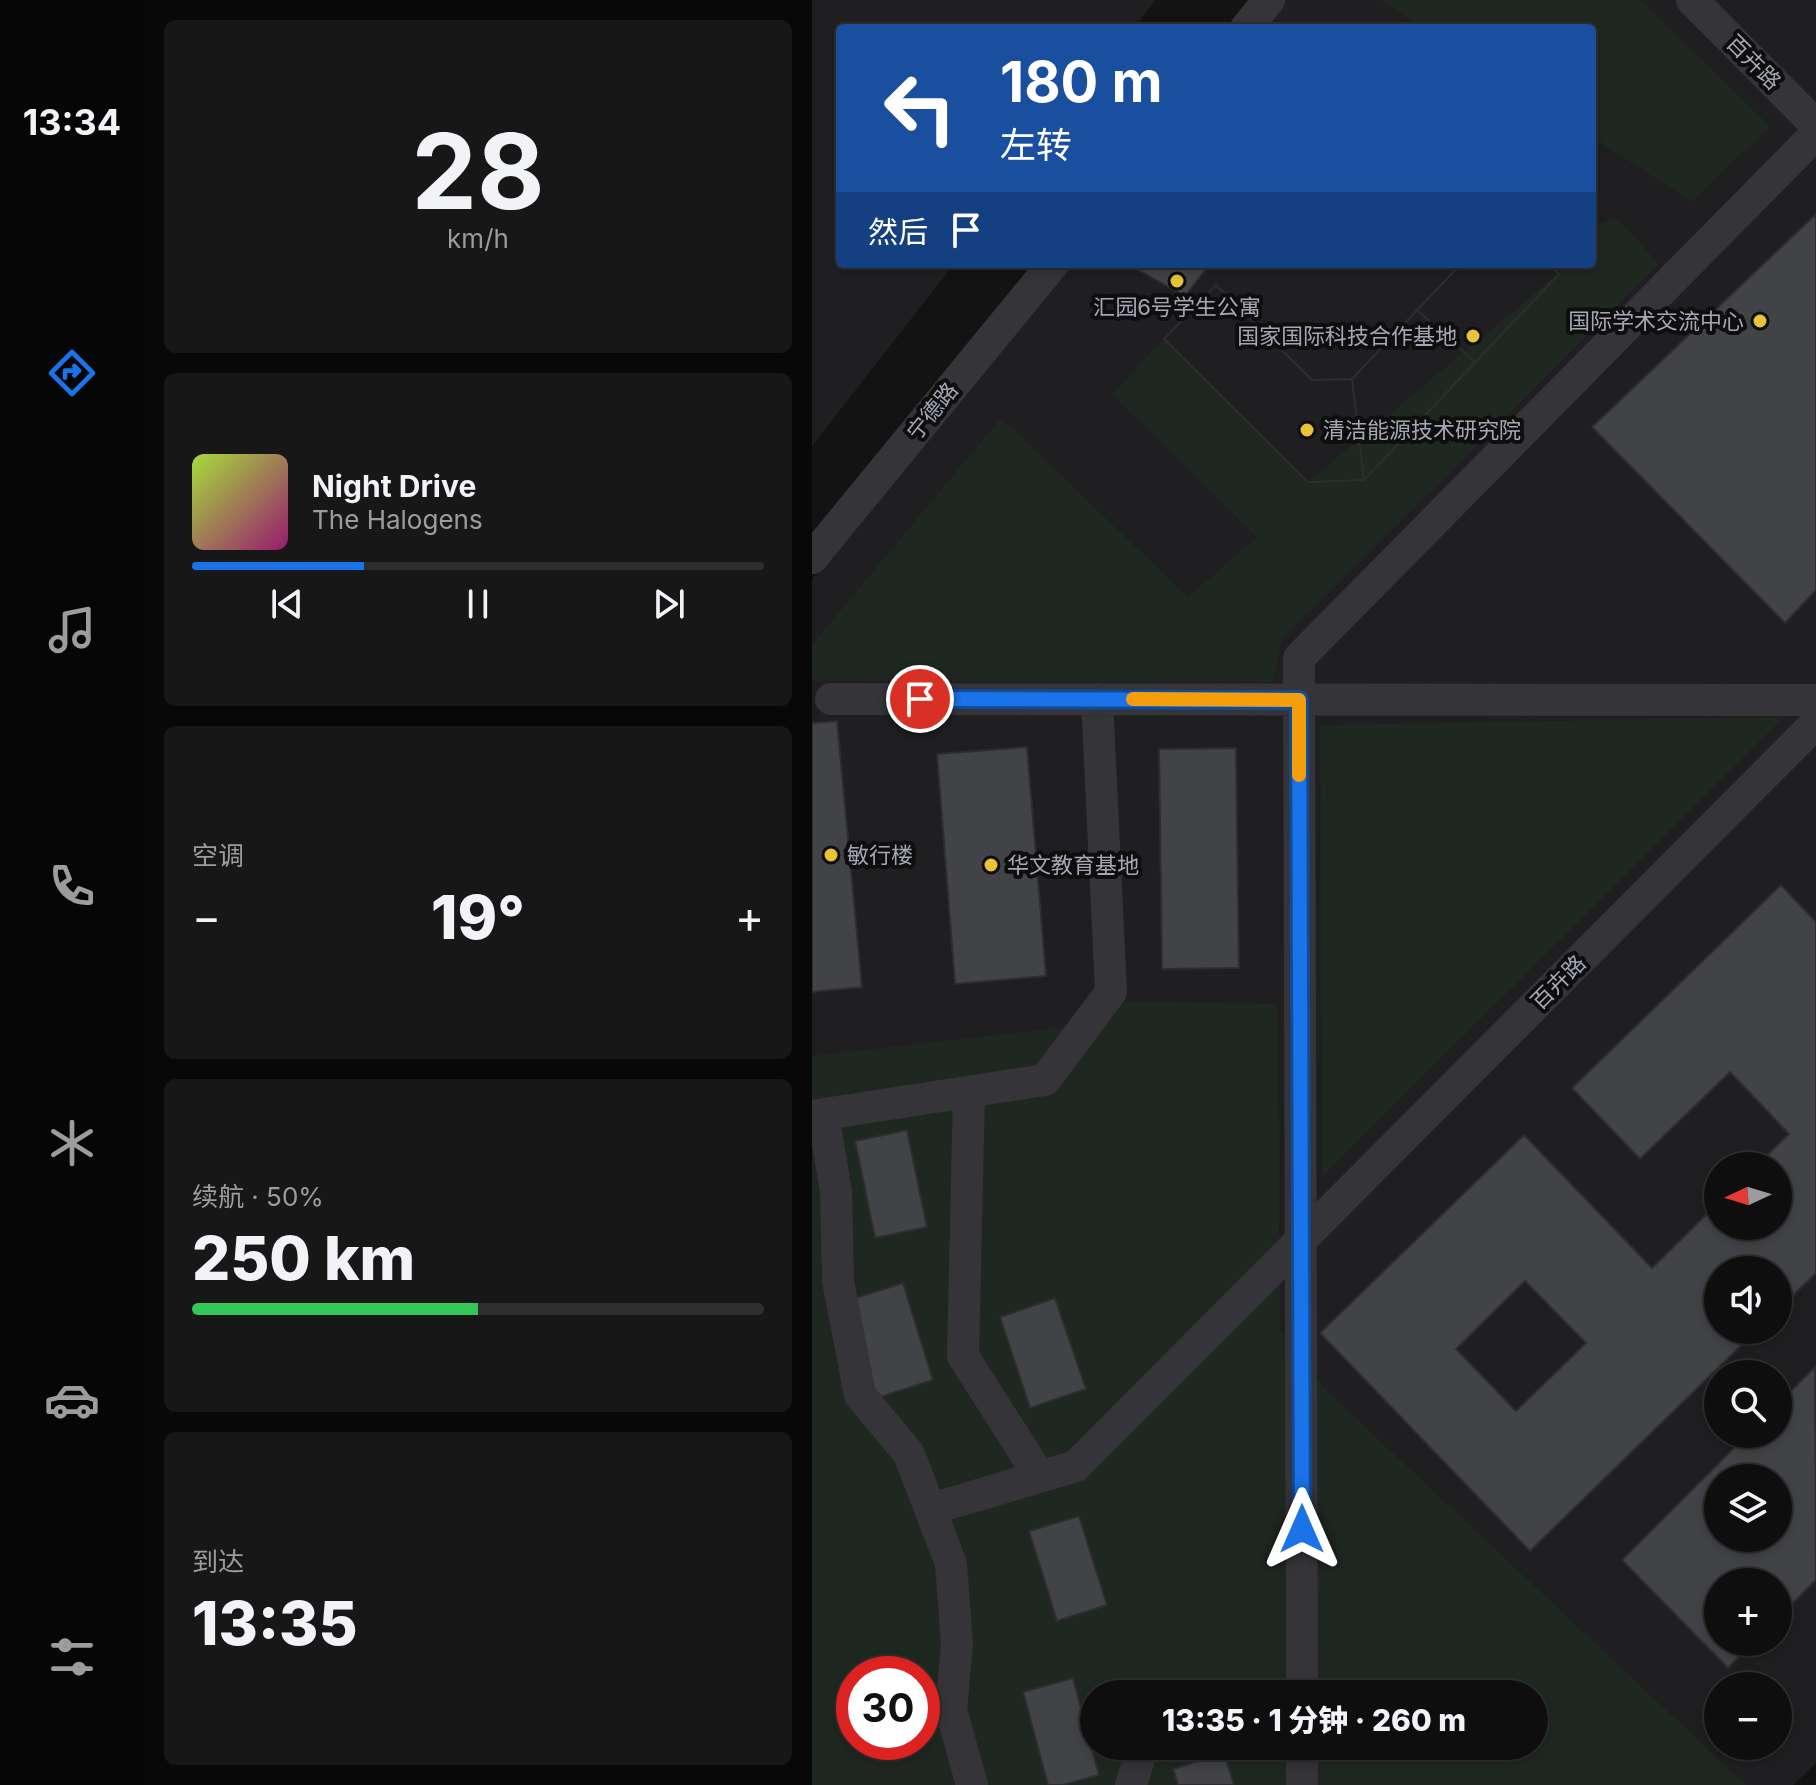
<!DOCTYPE html>
<html lang="zh">
<head>
<meta charset="utf-8">
<style>
	body { margin:0; font-family:Inter,"Noto Sans SC",sans-serif; background:#171718; color:#f1f3f6; height:100vh; display:flex; flex-direction:column; font-size:30px; white-space:nowrap }
	* { box-sizing:border-box; margin:0 }
	p { font-size:26px; color:#9b9c9e }
	.icon { flex:none; width:44px; height:44px; fill:none; stroke:currentColor; stroke-width:2; stroke-linecap:round; stroke-linejoin:round }
	.map { position:relative; flex:1; overflow:hidden }
	.sheet { display:flex; flex-direction:column; gap:20px; padding:20px; background:#080808; width:668px }
	.sheet>* { flex:none }
	.hud { position:absolute; left:24px; top:24px; width:760px; height:244px; border-radius:8px; box-shadow:0 4px 12px #0003,0 0 0 2px #2e2e2f; background:#1a4fa0; color:#fff; overflow:hidden }
	.needle { width:52px; rotate:266deg }
	.tools { position:absolute; left:892px; top:1152px; display:grid; gap:16px }
	.tools a { display:grid; place-items:center; width:88px; height:88px; border-radius:50%; background:#0e0e0f; box-shadow:0 4px 12px #0003,0 0 0 2px #2e2e2f; font-size:40px }
	.speed { position:absolute; left:24px; top:1656px; display:flex; gap:16px; font-size:40px; font-weight:700; text-align:center }
	.speed>* { display:grid; place-content:center; width:104px; height:104px; border-radius:50%; background:#0e0e0f; box-shadow:0 4px 12px #0003,0 0 0 2px #2e2e2f; line-height:1 }
	.speed .limit { border:12px solid #d22; background:#fff; color:#111 }
	.pin { position:absolute; display:grid; place-items:center; width:68px; height:68px; color:#fff; margin:-34px; border:4px solid #fff; border-radius:50%; box-shadow:0 2px 8px #0007 }
	.me { position:absolute; width:88px; margin:-44px; rotate:0deg; stroke-linejoin:round; filter:drop-shadow(0 0 6px #0008) }
	.turn { display:flex; align-items:center; gap:28px; height:168px; padding:0 32px; font-size:36px }
	.turn .icon { width:104px; height:104px; stroke-width:2.5 }
	.turn b { display:block; font-size:56px; line-height:68px }
	.then { display:flex; align-items:center; height:76px; padding:0 32px; background:#0003; gap:16px; font-size:30px }
	.big { font-size:60px; font-weight:800; line-height:1.1 }
	.sheet .widget { flex:1; display:flex; flex-direction:column; justify-content:center; gap:12px; min-width:0; padding:0 28px; border-radius:12px; background:#171718 }
	.sheet .dial { align-items:center; gap:0 }
	.dial b { font-size:104px; line-height:1 }
	.song { display:flex; align-items:center; gap:24px }
	.cover { width:96px; height:96px; border-radius:12px; background:linear-gradient(135deg,hsl(80 70% 55%),hsl(320 70% 35%)) }
	.played { height:8px; border-radius:4px; background:linear-gradient(90deg,#1a73e8 30%,#2e2e2f 30%) }
	.keys { display:flex; justify-content:space-around; direction:ltr }
	.heat { display:flex; justify-content:space-between; align-items:center; font-size:44px; direction:ltr }
	.charge { height:12px; border-radius:6px; background:linear-gradient(90deg,#34c759 50%,#2e2e2f 0) }
	.trip { position:absolute; left:268px; top:1680px; width:468px; height:80px; border-radius:40px; background:#0e0e0f; box-shadow:0 4px 12px #0003,0 0 0 2px #2e2e2f; font-weight:800; line-height:80px; text-align:center }
	main { display:flex; flex:1; min-height:0 }
	.tabs { display:flex; flex-direction:column; width:144px; justify-content:space-around; align-items:center; background:#060606; color:#9b9c9e }
	.tabs .icon { width:56px; height:56px }
	.tabs .current { color:#1a73e8 }
	.tabs b { font-size:36px; color:#f1f3f6 }
	.map>svg:first-child { display:block }
	.built { fill:#1f1f21; fill-rule:evenodd }
	.green { fill:#1f2721; fill-rule:evenodd }
	.building { fill:#424347; stroke:#2d2d30; stroke-width:2; fill-rule:evenodd }
	.lines { fill:none; stroke-linecap:round; stroke-linejoin:round }
	.minor { stroke:#343439; stroke-width:32 }
	.route-casing { stroke:#114b97; stroke-width:20 }
	.route { stroke:#1a73e8; stroke-width:14 }
	.slow { stroke:#f59e0b; stroke-width:14 }
	.poi-dot { fill:#e8c337; stroke:#0e0e0f; stroke-width:3 }
	.labels { text-anchor:middle; stroke-width:8; stroke-linejoin:round; paint-order:stroke }
	.street-label { font-size:22px; fill:#a5a8b4; stroke:#0e0e0f }
	.poi-label { font-size:22px; fill:#a5a8b4; stroke:#0e0e0f; text-anchor:start }
</style>
</head>
<body>
<main>
<nav class="tabs">
<b>13:34</b>
<svg class="icon current" aria-label="directions" viewBox="0 0 24 24"><path d="M12 3l9 9-9 9-9-9zM9 14v-3h6M13 9l2 2-2 2"/></svg>
<svg class="icon" aria-label="music" viewBox="0 0 24 24"><path d="M9 18V5l10-2v13"/><circle cx="6" cy="18" r="3"/><circle cx="16" cy="16" r="3"/></svg>
<svg class="icon" aria-label="phone" viewBox="0 0 24 24"><path d="M5 4h4l2 5-3 2q2 4 5 5l2-3 5 2v4C11 20 4 13 5 4z"/></svg>
<svg class="icon" aria-label="climate" viewBox="0 0 24 24"><path d="M12 3v18M4 7l16 10M4 17L20 7"/></svg>
<svg class="icon" aria-label="car" viewBox="0 0 24 24"><path d="M5 17H2v-5l4-1 3-4h7l3 4 3 1v5h-3M9 17h6M6 11h13"/><circle cx="7" cy="17" r="2"/><circle cx="17" cy="17" r="2"/></svg>
<svg class="icon" aria-label="filters" viewBox="0 0 24 24"><path d="M4 7h16M4 17h16"/><circle cx="9" cy="7" r="2"/><circle cx="15" cy="17" r="2"/></svg>
</nav>
<section class="sheet">
<div class="widget dial"><b>28</b><p>km/h</p></div>
<div class="widget">
<div class="song"><i class="cover"></i><div><b>Night Drive</b><p>The Halogens</p></div></div>
<div class="played"></div>
<div class="keys"><svg class="icon" aria-label="previous" viewBox="0 0 24 24"><path d="M18 5L8 12l10 7zM5 5v14"/></svg><svg class="icon" aria-label="pause" viewBox="0 0 24 24"><path d="M8 5v14M16 5v14"/></svg><svg class="icon" aria-label="next" viewBox="0 0 24 24"><path d="M6 5l10 7-10 7zM19 5v14"/></svg></div>
</div>
<div class="widget"><p>空调</p>
<div class="heat"><a>−</a><b class="big">19°</b><a>+</a></div>
</div>
<div class="widget"><p>续航 · 50%</p><b class="big">250 km</b><div class="charge"></div></div>
<div class="widget"><p>到达</p><b class="big">13:35</b></div>
</section>
<div class="map">
<svg width="1004" height="1785" viewBox="0 0 1004 1785">
	<rect width="100%" height="100%" fill="#131314"/>
	<path class="built" d="M 0,0 L 343,0 L 322,28 L 28,28 L 28,264 L 142,264 L 0,446 Z
		M 469,0 L 1004,0 L 1004,1763 L 981,1785 L 0,1785 L 0,579 L 255,264 L 780,264 L 780,28 L 446,28 ZM 906,1166 L 966,1166 L 966,1226 L 906,1226 ZM 906,1270 L 966,1270 L 966,1330 L 906,1330 ZM 906,1374 L 966,1374 L 966,1434 L 906,1434 ZM 906,1478 L 966,1478 L 966,1538 L 906,1538 ZM 906,1582 L 966,1582 L 966,1642 L 906,1642 ZM 42,1674 L 110,1674 L 110,1742 L 42,1742 ZM 906,1686 L 966,1686 L 966,1746 L 906,1746 ZM 282,1694 L 722,1694 L 722,1746 L 282,1746 Z"/>
	<path class="green" d="M 568,0 L 828,0 L 958,126 L 880,202 L 780,137 L 780,28 L 611,28 Z
		M 806,219 L 847,264 L 469,640 L 461,682 L 0,681 L 0,645 L 189,418 L 376,597 L 445,537 L 300,394 L 352,339 L 496,482 L 746,274 L 737,264 L 780,264 L 780,225 Z
		M 972,717 L 511,1176 L 508,725 Z
		M 312,1001 L 465,1004 L 468,1330 L 514,1390 L 934,1785 L 0,1785 L 0,1056 L 298,1022 ZM 42,1674 L 110,1674 L 110,1742 L 42,1742 ZM 282,1694 L 722,1694 L 722,1746 L 282,1746 Z"/>
	<path class="building" d="M 1004,214 L 1004,590 L 973,623 L 780,427 Z
		M 320,264 L 398,264 L 373,296 L 319,266 Z
		M 649,264 L 737,264 L 747,274 L 552,480 L 496,482 L 352,339 L 404,285 L 500,380 L 540,379 Z
		M 649,264 L 737,264 L 747,274 L 663,362 L 605,310 Z
		M 404,285 L 500,380 L 540,379 L 552,480 L 496,482 L 352,339 Z
		M 605,310 L 663,362 L 552,480 L 540,379 Z
		M 25,721 L 50,987 L 0,992 L 0,723 Z
		M 215,747 L 234,976 L 143,984 L 125,754 Z
		M 424,748 L 427,968 L 350,969 L 347,749 Z
		M 969,885 L 1004,922 L 1004,1273 L 966,1310 L 966,1270 L 906,1270 L 906,1330 L 945,1330 L 718,1551 L 508,1333 L 712,1135 L 840,1268 L 906,1203 L 906,1226 L 966,1226 L 966,1166 L 944,1166 L 977,1134 L 918,1072 L 828,1159 L 760,1088 ZM 713,1281 L 774,1343 L 704,1411 L 644,1349 Z
		M 95,1130 L 115,1227 L 63,1238 L 43,1141 Z
		M 91,1283 L 121,1380 L 65,1398 L 34,1301 Z
		M 243,1298 L 274,1389 L 218,1408 L 188,1317 Z
		M 1003,1367 L 1004,1580 L 966,1618 L 966,1582 L 906,1582 L 906,1642 L 942,1642 L 916,1668 L 810,1560 L 936,1434 L 966,1434 L 966,1404 ZM 906,1478 L 966,1478 L 966,1538 L 906,1538 Z
		M 267,1516 L 295,1605 L 245,1621 L 217,1531 Z
		M 261,1678 L 287,1775 L 251,1785 L 236,1785 L 211,1692 Z
		M 412,1753 L 422,1785 L 366,1785 L 361,1769 Z"/>
	<g class="lines">
		<path class="minor" d="M 880,0 L 1004,125
			M 434,28 L 457,0
			M 0,558 L 241,264
			M 19,699 L 1004,700
			M 157,1092 L 151,1356 L 228,1477
			M 11,1114 L 24,1191 L 26,1281 L 48,1395 L 97,1454 L 139,1564 L 145,1644 L 139,1710 L 160,1785
			M 0,1116 L 233,1080 L 299,992 L 285,699
			M 119,1509 L 264,1466 L 1004,723
			M 490,1694 L 487,658 L 1004,134
			M 490,1746 L 490,1785
			M 319,1785 L 330,1749 L 335,1746"/>
	</g>
	<g class="lines">
		<g class="route-casing">
			<path id="route" d="M 108,699 L 487,700 L 490,1529"/>
		</g>
		<use href="#route" class="route"/>
		<path class="slow" d="M 321,699 L 487,700 L 487,775"/>
	</g>
	<g class="poi-dot">
		<circle cx="365" cy="281" r="8"/>
		<circle cx="948" cy="321" r="8"/>
		<circle cx="661" cy="336" r="8"/>
		<circle cx="495" cy="430" r="8"/>
		<circle cx="19" cy="855" r="8"/>
		<circle cx="179" cy="865" r="8"/>
	</g>
	<g class="labels">
		<g class="street-label">
			<text transform="translate(942 62) rotate(45)" y="8">百卉路</text>
			<text transform="translate(120 411) rotate(-51)" y="8">宁德路</text>
			<text transform="translate(746 982) rotate(-45)" y="8">百卉路</text>
		</g>
		<g class="poi-label">
			<text x="365" y="315" text-anchor="middle">汇园6号学生公寓</text>
			<text x="932" y="329" text-anchor="end">国际学术交流中心</text>
			<text x="645" y="344" text-anchor="end">国家国际科技合作基地</text>
			<text x="511" y="438">清洁能源技术研究院</text>
			<text x="35" y="863">敏行楼</text>
			<text x="195" y="873">华文教育基地</text>
		</g>
	</g>
</svg>
<div class="tools">
<a><svg class="needle" viewBox="-14 -14 28 28"><path d="M0-13l5 13h-10z" fill="#e53935"/><path d="M0 13l5-13h-10z" fill="#9b9c9e"/></svg></a>
<a><svg class="icon" aria-label="sound" viewBox="0 0 24 24"><path d="M4 9h4l5-4v14l-5-4H4zM17 9q2 3 0 6"/></svg></a>
<a><svg class="icon" aria-label="search" viewBox="0 0 24 24"><circle cx="10" cy="10" r="6"/><path d="M15 15l6 6"/></svg></a>
<a><svg class="icon" aria-label="layers" viewBox="0 0 24 24"><path d="M12 4l9 5-9 5-9-5zM3 14l9 5 9-5"/></svg></a>
<a>+</a>
<a>−</a>
</div>
<div class="speed"><div class="limit">30</div></div>
<div class="pin" style="left:108px;top:699px;background:#d93025"><svg class="icon" aria-label="arrive" viewBox="0 0 24 24"><path d="M6 21V4h12l-3 4 3 4H6"/></svg></div>
<svg class="me" style="left:490px;top:1529px" viewBox="-20 -20 40 40"><path d="M0-17L14 15 0 8-14 15z" fill="#1a73e8" stroke="#fff" stroke-width="4"/></svg>
<div class="trip">13:35 · 1 分钟 · 260 m</div>
<div class="hud">
<div class="turn"><svg class="icon" aria-label="left" viewBox="0 0 24 24"><path d="M17 20v-9H6M10 6l-5 5 5 5"/></svg><div><b>180 m</b>左转</div></div>
<div class="then">然后<svg class="icon" aria-label="arrive" viewBox="0 0 24 24"><path d="M6 21V4h12l-3 4 3 4H6"/></svg></div>
</div>
</div>
</main>
</body>
</html>
